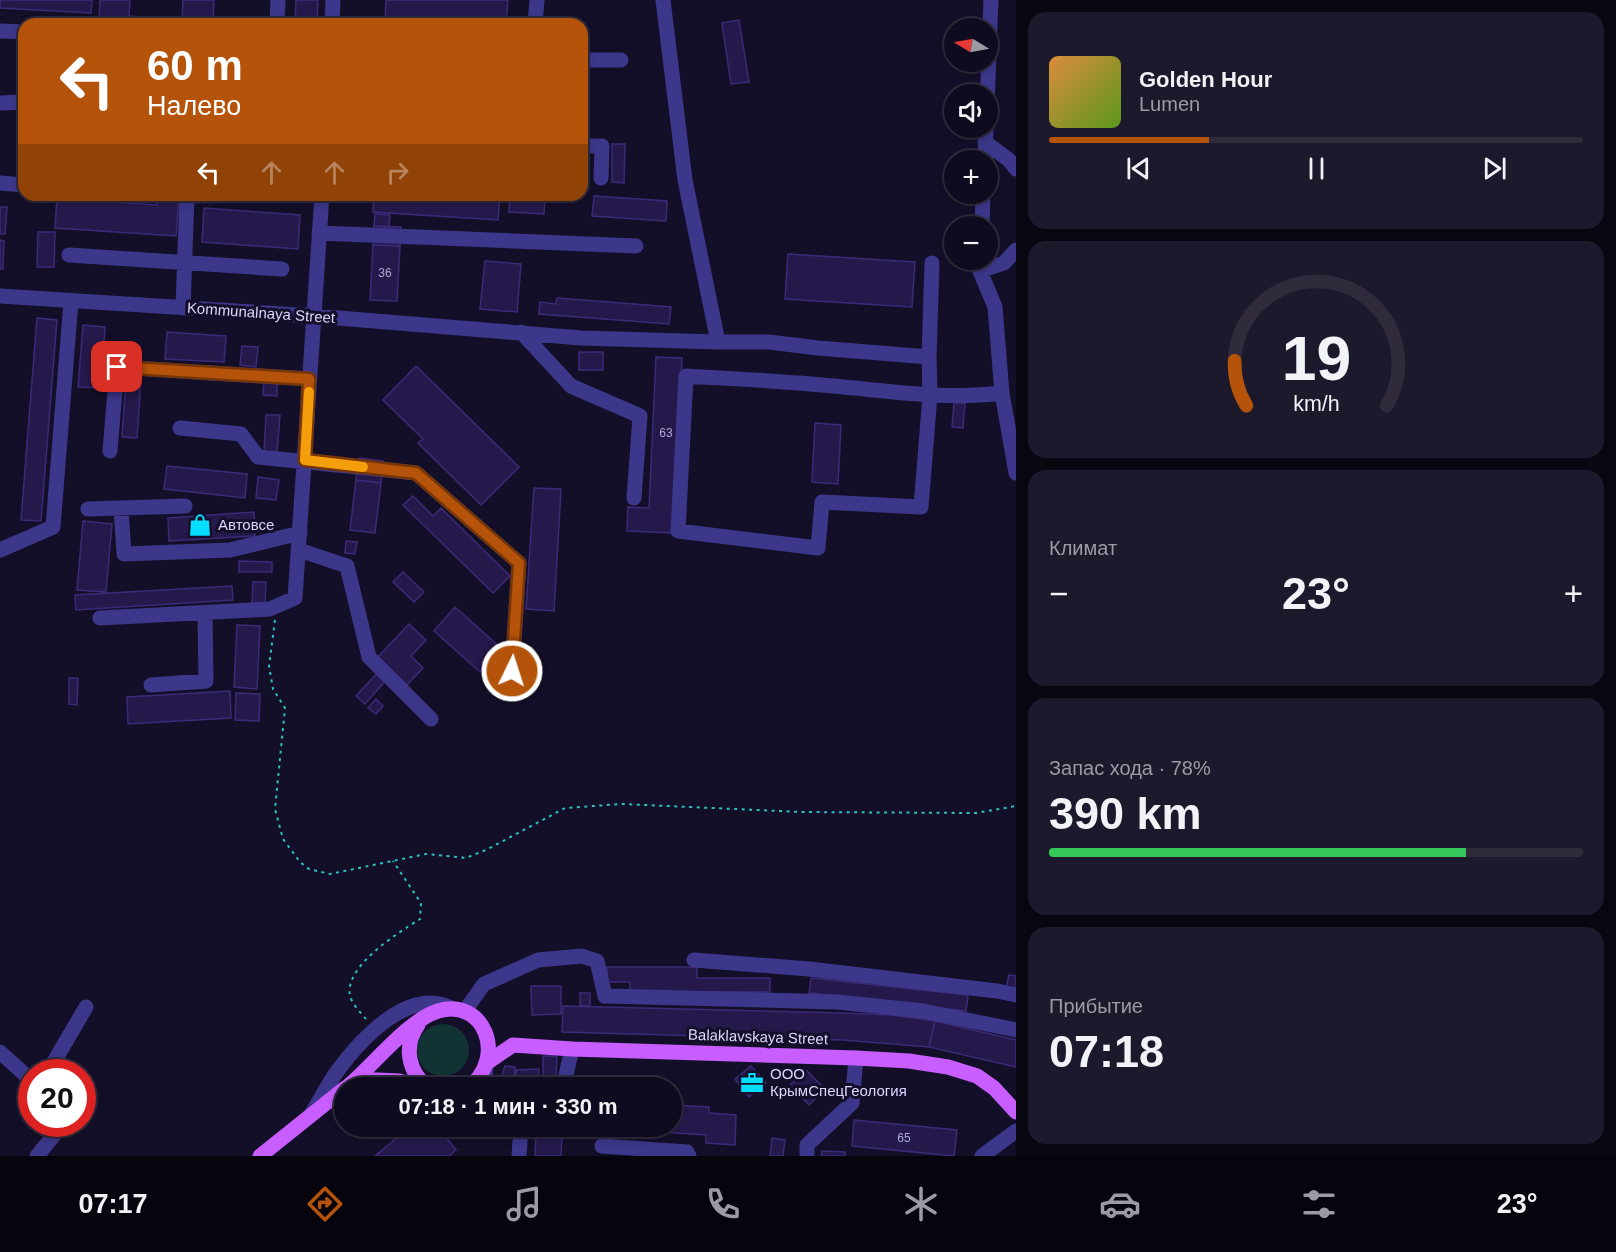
<!DOCTYPE html>
<html lang="ru">
<head>
<meta charset="utf-8">
<style>
	body { margin:0; font-family:Helvetica,sans-serif; background:#1d192c; color:#f1f3f6; height:100vh; display:flex; flex-direction:column; font-size:22px; white-space:nowrap }
	* { box-sizing:border-box; margin:0 }
	p { font-size:20px; color:#9b9ba4 }
	.icon { flex:none; width:33px; height:33px; fill:none; stroke:currentColor; stroke-width:2; stroke-linecap:round; stroke-linejoin:round }
	.map { position:relative; flex:1; overflow:hidden }
	.sheet { display:flex; flex-direction:column; gap:12px; padding:12px; background:#080611; width:600px }
	.sheet>* { flex:none }
	.top-card { position:absolute; left:18px; top:18px; width:570px; height:183px; border-radius:18px; box-shadow:0 3px 9px #0003,0 0 0 2px #2f2b3d; background:#b45309; color:#fff; overflow:hidden }
	.needle { width:39px; rotate:280deg }
	.buttons { position:absolute; left:944px; top:18px; display:grid; gap:12px }
	.buttons a { display:grid; place-items:center; width:54px; height:54px; border-radius:50%; background:#0f0b1f; box-shadow:0 3px 9px #0003,0 0 0 2px #2f2b3d; font-size:30px }
	.speed { position:absolute; left:18px; top:1059px; display:flex; gap:12px; font-size:30px; font-weight:700; text-align:center }
	.speed>* { display:grid; place-content:center; width:78px; height:78px; border-radius:50%; background:#0f0b1f; box-shadow:0 3px 9px #0003,0 0 0 2px #2f2b3d; line-height:1 }
	.speed .limit { border:9px solid #d22; background:#fff; color:#111 }
	.pin { position:absolute; display:grid; place-items:center; width:51px; height:51px; color:#fff; margin:-26px; border-radius:12px; box-shadow:0 3px 9px #0006 }
	.me { position:absolute; width:66px; margin:-33px; rotate:4deg; stroke-linejoin:round; filter:drop-shadow(0 0 4px #0008) }
	.turn { display:flex; align-items:center; gap:21px; height:126px; padding:0 30px; font-size:27px }
	.turn .icon { width:78px; height:78px; stroke-width:2.5 }
	.turn b { display:block; font-size:42px; line-height:51px }
	.lanes { display:flex; align-items:center; height:57px; padding:0 30px; background:#0003; justify-content:center; gap:30px; direction:ltr }
	.lanes .off { opacity:.35 }
	.big { font-size:45px; font-weight:800; line-height:1.1 }
	.sheet .widget { flex:1; display:flex; flex-direction:column; justify-content:center; gap:9px; min-width:0; padding:0 21px; border-radius:18px; background:#1d192c }
	.sheet .dial { align-items:center; gap:0 }
	.dial svg { height:156px; overflow:visible; fill:none; stroke:#2f2b3d; stroke-width:7; stroke-linecap:round; text-anchor:middle }
	.dial text { fill:#f1f3f6; stroke:none }
	.song { display:flex; align-items:center; gap:18px }
	.cover { width:72px; height:72px; border-radius:9px; background:linear-gradient(135deg,hsl(30 70% 55%),hsl(90 70% 35%)) }
	.played { height:6px; border-radius:3px; background:linear-gradient(90deg,#b45309 30%,#2f2b3d 30%) }
	.keys { display:flex; justify-content:space-around; direction:ltr }
	.heat { display:flex; justify-content:space-between; align-items:center; font-size:33px; direction:ltr }
	.charge { height:9px; border-radius:4px; background:linear-gradient(90deg,#34c759 78%,#2f2b3d 0) }
	.trip { position:absolute; left:334px; top:1077px; width:348px; height:60px; border-radius:30px; background:#0f0b1f; box-shadow:0 3px 9px #0003,0 0 0 2px #2f2b3d; font-weight:800; line-height:60px; text-align:center }
	.tab-bar { display:flex; height:96px; justify-content:space-around; align-items:center; background:#06040c; color:#9b9ba4 }
	.tab-bar .icon { width:42px; height:42px }
	.tab-bar .current { color:#b45309 }
	.tab-bar b { font-size:27px; color:#f1f3f6 }
	main { display:flex; flex:1; min-height:0 }
	.map>svg:first-child { display:block }
	.green { fill:#133 }
	.building { fill:#25194b; stroke:#3c2a78; stroke-width:1.5 }
	.lines { fill:none; stroke-linecap:round; stroke-linejoin:round }
	.path { stroke:#29c1bd; stroke-width:2; stroke-dasharray:3 4.5; stroke-linecap:butt }
	.minor { stroke:#3d378b; stroke-width:15 }
	.major { stroke:#c85eff; stroke-width:15 }
	.route-casing { stroke:#753606; stroke-width:15 }
	.route { stroke:#b45309; stroke-width:10 }
	.slow { stroke:#f59e0b; stroke-width:10 }
	.labels { text-anchor:middle; stroke-width:6; stroke-linejoin:round; paint-order:stroke }
	.number-label { font-size:12px; fill:#afa8d2 }
	.street-label { font-size:15px; fill:#ddd7ff; stroke:#140f29 }
	.poi-label { font-size:15px; fill:#ddd7ff; stroke:#140f29; text-anchor:start }
</style>
</head>
<body>
<main>
<div class="map">
<svg width="1016" height="1156" viewBox="0 0 1016 1156">
	<rect width="100%" height="100%" fill="#140f29"/>
	<path class="green" d="M417 1050a26 26 0 1 1 52 0a26 26 0 1 1-52 0Z"/>
	<path class="building" d="M 0,0 L 92,0 L 91,13 L 0,8 Z
		M 100,0 L 130,0 L 129,16 L 182,20 L 183,0 L 214,0 L 213,24 L 99,24 Z
		M 296,0 L 318,0 L 317,24 L 295,24 Z
		M 386,0 L 508,0 L 506,24 L 385,24 Z
		M 739,20 L 749,82 L 731,84 L 722,23 Z
		M 612,144 L 625,144 L 624,183 L 612,182 Z
		M 157,195 L 179,195 L 176,236 L 55,228 L 57,198 L 157,205 Z
		M 374,195 L 500,195 L 498,220 L 373,212 Z
		M 510,195 L 545,195 L 544,214 L 509,212 Z
		M 594,196 L 667,201 L 666,221 L 592,216 Z
		M 0,207 L 7,207 L 5,234 L 0,234 Z
		M 204,208 L 300,215 L 298,249 L 202,242 Z
		M 375,214 L 390,215 L 389,227 L 374,226 Z
		M 374,226 L 401,227 L 400,246 L 373,245 Z
		M 38,232 L 55,232 L 54,267 L 37,267 Z
		M 0,240 L 4,241 L 3,269 L 0,269 Z
		M 373,245 L 400,246 L 397,301 L 370,300 Z
		M 788,254 L 915,262 L 912,307 L 785,299 Z
		M 485,261 L 521,264 L 517,312 L 480,309 Z
		M 557,298 L 671,307 L 669,324 L 539,314 L 540,302 L 556,304 Z
		M 37,318 L 57,320 L 41,521 L 21,520 Z
		M 83,325 L 105,327 L 101,388 L 78,387 Z
		M 167,332 L 226,336 L 224,362 L 165,359 Z
		M 242,346 L 258,347 L 256,367 L 240,365 Z
		M 579,352 L 603,352 L 603,370 L 579,370 Z
		M 656,357 L 682,358 L 674,533 L 627,531 L 628,507 L 649,508 Z
		M 416,366 L 519,467 L 481,505 L 418,443 L 423,439 L 383,400 Z
		M 126,379 L 141,379 L 137,438 L 122,437 Z
		M 264,381 L 277,382 L 277,396 L 263,395 Z
		M 954,403 L 965,403 L 963,428 L 952,427 Z
		M 266,415 L 280,415 L 277,453 L 264,452 Z
		M 815,423 L 841,425 L 838,484 L 812,482 Z
		M 359,458 L 383,461 L 381,483 L 356,480 Z
		M 167,466 L 247,474 L 245,498 L 164,489 Z
		M 258,477 L 279,480 L 276,500 L 256,498 Z
		M 356,480 L 381,483 L 375,533 L 350,530 Z
		M 534,488 L 561,489 L 554,611 L 526,609 Z
		M 413,496 L 433,516 L 441,508 L 510,576 L 493,593 L 403,505 Z
		M 254,512 L 255,536 L 169,541 L 168,518 Z
		M 83,521 L 112,524 L 106,592 L 77,590 Z
		M 346,541 L 357,542 L 355,554 L 345,553 Z
		M 239,561 L 272,562 L 272,572 L 239,572 Z
		M 403,572 L 424,592 L 414,602 L 393,582 Z
		M 253,582 L 266,582 L 265,604 L 252,603 Z
		M 232,586 L 233,600 L 76,610 L 75,595 Z
		M 455,607 L 501,648 L 480,672 L 434,631 Z
		M 409,624 L 426,640 L 411,656 L 423,668 L 407,685 L 378,657 Z
		M 237,625 L 260,626 L 257,689 L 234,687 Z
		M 378,672 L 386,680 L 365,704 L 356,696 Z
		M 69,678 L 78,678 L 77,705 L 69,704 Z
		M 230,691 L 231,718 L 128,724 L 127,697 Z
		M 236,693 L 260,694 L 259,721 L 235,720 Z
		M 376,699 L 383,706 L 376,714 L 368,708 Z
		M 607,967 L 697,967 L 697,978 L 770,978 L 770,992 L 630,992 L 630,982 L 607,982 Z
		M 1009,975 L 1016,976 L 1016,990 L 1006,988 Z
		M 811,978 L 968,995 L 966,1011 L 809,993 Z
		M 531,986 L 561,986 L 561,1014 L 532,1015 Z
		M 580,993 L 590,993 L 590,1006 L 580,1006 Z
		M 563,1006 L 842,1013 L 892,1015 L 935,1021 L 929,1047 L 843,1040 L 562,1032 Z
		M 935,1021 L 1016,1040 L 1016,1067 L 929,1047 Z
		M 543,1056 L 557,1056 L 556,1078 L 543,1078 Z
		M 505,1066 L 515,1067 L 514,1088 L 498,1088 Z
		M 751,1066 L 766,1083 L 749,1097 L 735,1079 Z
		M 539,1069 L 538,1082 L 533,1088 L 515,1088 L 516,1070 Z
		M 806,1070 L 825,1089 L 809,1105 L 790,1085 Z
		M 672,1105 L 709,1107 L 709,1113 L 736,1115 L 735,1145 L 706,1143 L 706,1135 L 600,1128 L 599,1138 L 570,1136 L 570,1126 L 672,1126 Z
		M 854,1120 L 957,1130 L 954,1156 L 852,1146 Z
		M 411,1126 L 437,1126 L 456,1150 L 449,1156 L 375,1156 Z
		M 536,1134 L 562,1136 L 561,1156 L 535,1156 Z
		M 772,1138 L 785,1140 L 783,1156 L 770,1156 Z
		M 822,1151 L 845,1152 L 845,1156 L 821,1156 Z"/>
	<g class="lines">
		<path class="path" d="M 275,620 L 269,666 L 273,689 L 285,708 L 275,809 L 283,839 L 300,862 L 309,869 L 330,874 L 426,854 L 466,858 L 488,849 L 565,808 L 622,804 L 802,812 L 976,813 L 1016,806
			M 366,1019 C 361,1013 352,1004 350,996 C 344,966 398,933 420,919 L 421,903 L 393,861"/>
		<path class="minor" d="M 663,0 L 685,180 L 718,342
			M 277,24 L 278,0
			M 332,24 L 333,0
			M 535,24 L 537,0
			M 0,31 L 24,32
			M 582,60 L 621,60
			M 0,103 L 24,102
			M 987,105 L 991,0
			M 985,142 L 1009,160 L 1016,169
			M 582,146 L 602,146 L 601,178
			M 985,160 L 986,128
			M 0,183 L 24,185
			M 187,196 L 276,195
			M 982,226 L 983,194
			M 319,233 L 636,246
			M 69,255 L 282,269
			M 981,260 L 980,271 L 995,307 L 1002,393 L 1016,473
			M 932,263 L 929,357 L 930,395 L 921,507 L 822,502 L 818,548 L 678,531 L 686,376 C 735,379 784,381 833,386 C 890,391 944,400 1002,393
			M 980,271 L 1004,263 L 1016,250
			M 0,296 L 314,316 L 581,338 L 718,342 L 769,342 L 818,348 L 929,357
			M 183,308 L 187,195
			M 521,332 L 571,386 L 640,416 L 634,498
			M 180,428 L 241,434 L 258,457 L 416,473 L 519,563 L 512,671
			M 110,451 L 117,367 L 309,379
			M 121,508 L 124,554 L 230,550 L 300,533
			M 88,509 L 185,506
			M 0,550 L 53,527 L 71,301
			M 299,550 L 347,566 L 369,657 L 431,719
			M 100,618 L 270,609 L 295,598 L 322,195
			M 151,685 L 206,681 L 205,613
			M 694,960 L 809,969 L 997,991 L 1016,995
			M 464,1012 L 484,984 L 538,960 L 582,956 L 597,961 L 605,996 L 837,1002 L 923,1011 L 1016,1030
			M 0,1052 L 32,1081
			M 48,1072 L 86,1007
			M 484,1088 L 486,1067
			M 559,1088 L 564,1083 L 572,1049
			M 312,1113 C 320,1100 327,1086 336,1073 C 359,1041 409,985 453,1009
			M 602,1146 L 687,1152 L 689,1156
			M 37,1156 L 63,1124
			M 519,1156 L 521,1126
			M 807,1156 L 807,1145 L 852,1103 L 856,1058
			M 982,1156 L 1016,1131"/>
		<path class="major" d="M 418,1025 C 403,1046 408,1073 429,1088
			M 488,1062 L 513,1045 L 572,1049 L 856,1058 L 909,1061 L 948,1067 L 977,1076 L 994,1088 L 1016,1112
			M 357,1079 L 399,1081 L 422,1088
			M 346,1088 C 372,1067 408,1020 438,1011 C 484,997 508,1057 468,1088
			M 260,1156 L 345,1088"/>
	</g>
	<g class="lines">
		<g class="route-casing">
			<path id="route" d="M 117,367 L 309,379 L 305,460 L 416,473 L 519,563 L 512,671"/>
		</g>
		<use href="#route" class="route"/>
		<path class="slow" d="M 309,392 L 305,460 L 363,467"/>
	</g>
	<defs>
		<g id="shop-bare" transform="scale(1.8)"><path d="M-5-2.5h2.3a2.7 3.5 0 0 1 5.4 0H5L5.5 6h-11ZM-1.5-2.5h3a1.5 2.3 0 0 0-3 0Z" fill="#03ddff" stroke="#140f29" stroke-width="2.5" paint-order="stroke"/></g>
		<g id="office-bare" transform="scale(1.8)"><path d="M-6-3h4V-5.5h4V-3h4V5H-6ZM-1-4.5V-3h2v-1.5ZM-6 0V1H6V0Z" fill="#03ddff" stroke="#140f29" stroke-width="2.5" paint-order="stroke"/></g>
	</defs>
	<g fill-rule="evenodd">
		<use href="#shop-bare" x="200" y="525"/>
		<use href="#office-bare" x="752" y="1083"/>
	</g>
	<g class="labels">
		<g class="number-label">
			<text x="385" y="277">36</text>
			<text x="666" y="437">63</text>
			<text x="904" y="1142">65</text>
		</g>
		<g class="street-label">
			<text transform="translate(261 313) rotate(4)" y="5">Kommunalnaya Street</text>
			<text transform="translate(758 1037) rotate(2)" y="5">Balaklavskaya Street</text>
		</g>
		<g class="poi-label">
			<text x="218" y="530">Автовсе</text>
			<text x="770" y="1079">ООО<tspan x="770" dy="17">КрымСпецГеология</tspan></text>
		</g>
	</g>
</svg>
<div class="buttons">
<a><svg class="needle" viewBox="-14 -14 28 28"><path d="M0-13l5 13h-10z" fill="#e53935"/><path d="M0 13l5-13h-10z" fill="#9b9ba4"/></svg></a>
<a><svg class="icon" aria-label="sound" viewBox="0 0 24 24"><path d="M4 9h4l5-4v14l-5-4H4zM17 9q2 3 0 6"/></svg></a>
<a>+</a>
<a>−</a>
</div>
<div class="speed"><div class="limit">20</div></div>
<div class="pin" style="left:117px;top:367px;background:#d93025"><svg class="icon" aria-label="arrive" viewBox="0 0 24 24"><path d="M6 21V4h12l-3 4 3 4H6"/></svg></div>
<svg class="me" style="left:512px;top:671px" viewBox="-20 -20 40 40"><circle r="17" fill="#b45309" stroke="#fff" stroke-width="3"/><path d="M0-11L8 9 0 5-8 9z" fill="#fff"/></svg>
<div class="trip">07:18 · 1 мин · 330 m</div>
<div class="top-card">
<div class="turn"><svg class="icon" aria-label="left" viewBox="0 0 24 24"><path d="M17 20v-9H6M10 6l-5 5 5 5"/></svg><div><b>60 m</b>Налево</div></div>
<div class="lanes"><svg class="icon" aria-label="left" viewBox="0 0 24 24"><path d="M17 20v-9H6M10 6l-5 5 5 5"/></svg><svg class="icon off" aria-label="ahead" viewBox="0 0 24 24"><path d="M12 20V5M6 11l6-6 6 6"/></svg><svg class="icon off" aria-label="ahead" viewBox="0 0 24 24"><path d="M12 20V5M6 11l6-6 6 6"/></svg><svg class="icon off" aria-label="right" viewBox="0 0 24 24"><path d="M7 20v-9h11M14 6l5 5-5 5"/></svg></div>
</div>
</div>
<section class="sheet">
<div class="widget">
<div class="song"><i class="cover"></i><div><b>Golden Hour</b><p>Lumen</p></div></div>
<div class="played"></div>
<div class="keys"><svg class="icon" aria-label="previous" viewBox="0 0 24 24"><path d="M18 5L8 12l10 7zM5 5v14"/></svg><svg class="icon" aria-label="pause" viewBox="0 0 24 24"><path d="M8 5v14M16 5v14"/></svg><svg class="icon" aria-label="next" viewBox="0 0 24 24"><path d="M6 5l10 7-10 7zM19 5v14"/></svg></div>
</div>
<div class="widget dial"><svg viewBox="0 0 100 80">
<path d="M14 69A42 42 0 1 1 86 69"/>
<path d="M14 69A42 42 0 0 1 8 46" stroke="#b45309"/>
<text x="50" y="56" font-size="32" font-weight="700">19</text>
<text x="50" y="72" font-size="11">km/h</text>
</svg></div>
<div class="widget"><p>Климат</p>
<div class="heat"><a>−</a><b class="big">23°</b><a>+</a></div>
</div>
<div class="widget"><p>Запас хода · 78%</p><b class="big">390 km</b><div class="charge"></div></div>
<div class="widget"><p>Прибытие</p><b class="big">07:18</b></div>
</section>
</main>
<nav class="tab-bar">
<b>07:17</b>
<svg class="icon current" aria-label="directions" viewBox="0 0 24 24"><path d="M12 3l9 9-9 9-9-9zM9 14v-3h6M13 9l2 2-2 2"/></svg>
<svg class="icon" aria-label="music" viewBox="0 0 24 24"><path d="M9 18V5l10-2v13"/><circle cx="6" cy="18" r="3"/><circle cx="16" cy="16" r="3"/></svg>
<svg class="icon" aria-label="phone" viewBox="0 0 24 24"><path d="M5 4h4l2 5-3 2q2 4 5 5l2-3 5 2v4C11 20 4 13 5 4z"/></svg>
<svg class="icon" aria-label="climate" viewBox="0 0 24 24"><path d="M12 3v18M4 7l16 10M4 17L20 7"/></svg>
<svg class="icon" aria-label="car" viewBox="0 0 24 24"><path d="M5 17H2v-5l4-1 3-4h7l3 4 3 1v5h-3M9 17h6M6 11h13"/><circle cx="7" cy="17" r="2"/><circle cx="17" cy="17" r="2"/></svg>
<svg class="icon" aria-label="filters" viewBox="0 0 24 24"><path d="M4 7h16M4 17h16"/><circle cx="9" cy="7" r="2"/><circle cx="15" cy="17" r="2"/></svg>
<b>23°</b>
</nav>
</body>
</html>
